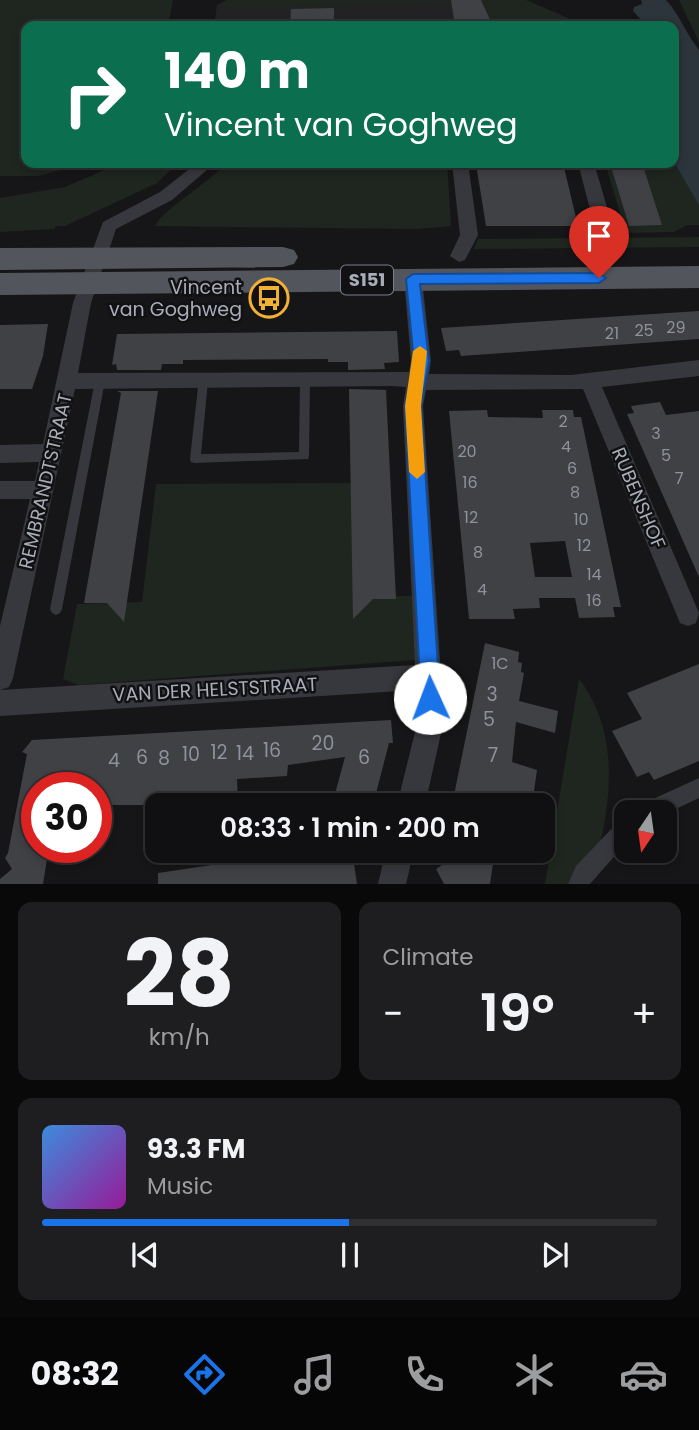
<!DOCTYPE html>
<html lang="en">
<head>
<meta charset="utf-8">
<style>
	body { margin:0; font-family:Poppins,sans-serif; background:#1e1e20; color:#f1f3f6; height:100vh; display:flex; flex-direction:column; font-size:26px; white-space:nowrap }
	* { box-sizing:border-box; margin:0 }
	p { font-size:23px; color:#9c9d9f }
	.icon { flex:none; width:38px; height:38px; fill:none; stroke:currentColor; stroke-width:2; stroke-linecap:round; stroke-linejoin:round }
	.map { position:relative; height:884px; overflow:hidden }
	.panel { display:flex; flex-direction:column; gap:18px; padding:18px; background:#09090a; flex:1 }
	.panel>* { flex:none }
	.guide { position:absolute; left:21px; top:21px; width:658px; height:147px; border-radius:14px; box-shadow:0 4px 10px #0003,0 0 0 2px #303032; background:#0b6e4f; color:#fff; overflow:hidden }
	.needle { width:46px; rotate:193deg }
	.controls { position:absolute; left:614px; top:800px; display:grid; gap:14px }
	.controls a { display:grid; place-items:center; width:63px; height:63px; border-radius:14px; background:#101012; box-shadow:0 4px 10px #0003,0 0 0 2px #303032; font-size:35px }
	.speed { position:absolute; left:21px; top:772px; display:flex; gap:14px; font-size:35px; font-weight:700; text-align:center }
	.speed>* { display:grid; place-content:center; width:91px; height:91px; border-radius:50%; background:#101012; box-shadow:0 4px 10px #0003,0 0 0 2px #303032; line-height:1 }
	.speed .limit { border:10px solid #d22; background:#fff; color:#111 }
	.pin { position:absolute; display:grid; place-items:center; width:60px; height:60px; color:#fff; margin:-72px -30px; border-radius:50% 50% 50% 0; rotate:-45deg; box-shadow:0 0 7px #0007 }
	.pin .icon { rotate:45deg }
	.me { position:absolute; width:77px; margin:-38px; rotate:358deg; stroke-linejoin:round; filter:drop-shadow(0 0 5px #0008) }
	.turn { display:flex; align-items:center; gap:24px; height:147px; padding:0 28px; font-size:32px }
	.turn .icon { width:91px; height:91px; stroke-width:2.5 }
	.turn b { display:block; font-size:49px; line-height:60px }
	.big { font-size:52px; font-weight:600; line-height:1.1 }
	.panel .card { flex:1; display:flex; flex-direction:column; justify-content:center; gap:10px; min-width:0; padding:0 24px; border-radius:14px; background:#1e1e20 }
	.panel .dial { align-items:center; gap:0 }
	.dial b { font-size:91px; line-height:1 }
	.song { display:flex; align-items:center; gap:21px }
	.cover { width:84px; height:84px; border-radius:10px; background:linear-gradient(135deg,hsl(210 70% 55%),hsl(300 70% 35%)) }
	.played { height:7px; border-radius:4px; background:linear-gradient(90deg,#1a73e8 50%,#303032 50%) }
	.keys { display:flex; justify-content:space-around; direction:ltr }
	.heat { display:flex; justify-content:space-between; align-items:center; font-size:38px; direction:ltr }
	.panel .tiles { flex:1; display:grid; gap:18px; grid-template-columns:1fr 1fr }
	.card:last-child { grid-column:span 2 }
	.trip { position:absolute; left:145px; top:793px; width:410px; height:70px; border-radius:14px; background:#101012; box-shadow:0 4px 10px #0003,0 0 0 2px #303032; font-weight:600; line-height:70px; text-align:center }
	.dock { display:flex; height:112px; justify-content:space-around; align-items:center; background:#060607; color:#9c9d9f }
	.dock .icon { width:49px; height:49px }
	.dock .current { color:#1a73e8 }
	.dock b { font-size:32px; color:#f1f3f6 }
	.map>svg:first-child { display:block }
	.built { fill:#222225 }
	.green { fill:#1e261f }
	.water { fill:#2c353c }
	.building { fill:#404145; fill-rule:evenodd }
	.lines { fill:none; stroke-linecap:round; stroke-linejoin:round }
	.service { fill:#37383d; fill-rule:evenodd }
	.pedestrian { fill:#37383d; fill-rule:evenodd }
	.minor { fill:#37383d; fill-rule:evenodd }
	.primary { fill:#53555c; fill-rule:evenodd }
	.route { fill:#1a73e8; stroke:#114b97; stroke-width:2 }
	.slow { fill:#f59e0b }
	.labels { text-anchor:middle; stroke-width:5; stroke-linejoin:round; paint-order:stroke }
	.number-label { font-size:16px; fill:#8e929b }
	.shield { fill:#111113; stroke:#7b7e86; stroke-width:2 }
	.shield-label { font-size:18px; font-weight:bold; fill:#a8adb8 }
	.poi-label { font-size:19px; fill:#a8adb8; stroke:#111113; text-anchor:end }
	.street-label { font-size:19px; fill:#a8adb8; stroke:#111113 }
	.near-number-label { font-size:19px; fill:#8e929b }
</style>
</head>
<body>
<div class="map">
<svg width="699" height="884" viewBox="0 0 699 884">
	<rect width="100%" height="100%" fill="#161618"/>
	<path class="built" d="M 227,0 L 501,0 L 548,26 L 214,26 L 217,5 Z"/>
	<path class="green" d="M 0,0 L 173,0 L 168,26 L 26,26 L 26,163 L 88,163 L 38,176 L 0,176 Z
		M 226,0 L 526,0 L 587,26 L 490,26 L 484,2 L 225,9 Z
		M 679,0 L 699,0 L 699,42 Z
		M 674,162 L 699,203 L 699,225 L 687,225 L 674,232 L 626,233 L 605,163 Z
		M 121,163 L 178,163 L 157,183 L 65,226 L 56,226 L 54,229 L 0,232 L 0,198 L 65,187 Z
		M 226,163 L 447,163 L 451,226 L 417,229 L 155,226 C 164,208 208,184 226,163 Z
		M 699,237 L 699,247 L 474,249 L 478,239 Z
		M 351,483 L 355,598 L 425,595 L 430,659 L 78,685 L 63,679 L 77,604 L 142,602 L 156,484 Z
		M 579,679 C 625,739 609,817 590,884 L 545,884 Z"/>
	<path class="water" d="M 641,0 L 666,0 C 680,15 686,34 699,50 L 699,205 L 674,162 L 674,26 L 647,26 L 633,11 L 634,7 L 642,4 Z"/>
	<path class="building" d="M 451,0 L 481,0 L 493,26 L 455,26 Z
		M 334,8 L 334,26 L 290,26 L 291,9 Z
		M 563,163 L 578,226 L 486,226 L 476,164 Z
		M 610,163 L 642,163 L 662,225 L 629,226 Z
		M 699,311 L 699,339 L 461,356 L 459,350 L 446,351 L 441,328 Z
		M 48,324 L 43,356 L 32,389 L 0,389 L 0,325 Z
		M 397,331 L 399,362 L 384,363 L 385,369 L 348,370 L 348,362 L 328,362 L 328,359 L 183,360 L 183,364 L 162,364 L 161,370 L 117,370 L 116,364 L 112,365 L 117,334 Z
		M 349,389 L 390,390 L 386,390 L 396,599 L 373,599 L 353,619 Z
		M 117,391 L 158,391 L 124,622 L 107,603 L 84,603 L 121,393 Z
		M 660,402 L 666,415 L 699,411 L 699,577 L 627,414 L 634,413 L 631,406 Z
		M 487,410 L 488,417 L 543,418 L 542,410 L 573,410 L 574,417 L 581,417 L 621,607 L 613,607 L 615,617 L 579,618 L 575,598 L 539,598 L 540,608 L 513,609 L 515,619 L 469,619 L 449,411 ZM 565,541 L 572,577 L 535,577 L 530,543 Z
		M 485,643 L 519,652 L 518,662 L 522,663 L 521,672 L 524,673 L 519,701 L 558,711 L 555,733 L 516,722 L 512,762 L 537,770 L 532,805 L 452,805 Z
		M 699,664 L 699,761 L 654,780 L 649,772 L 637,777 L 612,731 L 642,719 L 627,693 Z
		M 391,720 L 393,743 L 389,743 L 373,805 L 332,805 L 345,757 L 288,765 L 287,776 L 237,779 L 238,805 L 96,805 L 96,780 L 62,781 L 61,788 L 37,788 L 37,847 L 49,847 L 43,884 L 0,884 L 0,879 L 12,869 L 5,858 L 8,853 L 27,754 L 22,752 L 32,740 Z
		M 244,850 L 263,850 L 263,857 L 300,850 L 352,850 L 357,884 L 158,884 L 158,873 L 245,860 Z
		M 446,850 L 495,850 L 490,884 L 444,884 L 436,869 L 442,865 Z"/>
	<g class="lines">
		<path class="service" d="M 305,376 L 310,380 L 309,456 L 308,459 L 195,463 L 191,462 L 190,459 L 199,378 L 207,378 L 208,381 L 201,454 L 299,452 L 300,380 Z
			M 100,377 L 105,381 L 62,609 L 60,613 L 56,615 L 52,613 L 50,609 L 95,381 Z"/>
		<path class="pedestrian" d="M 699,778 L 699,798 L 665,814 L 665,812 L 637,812 L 640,805 Z
			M 626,818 L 626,843 L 590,884 L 568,884 L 576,866 L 619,821 Z"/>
		<path class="minor" d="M 197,163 L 215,163 L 172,200 L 116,229 L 91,303 L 78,373 L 409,372 L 411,361 L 404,279 L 413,272 L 422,279 L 431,361 L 429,374 L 571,375 L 699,360 L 699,376 L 602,387 L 699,613 L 696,623 L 688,626 L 680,623 L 583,389 L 426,390 L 423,406 L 444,720 L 425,805 L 397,805 L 418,720 L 417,690 L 0,716 L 0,626 L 30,499 L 0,499 L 0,481 L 35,481 L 39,462 L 0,463 L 0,445 L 43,444 L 73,303 L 103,222 L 160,192 ZM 393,386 L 406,387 L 403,406 L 415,665 L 0,690 L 9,687 L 13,678 L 75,389 Z
			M 452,163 L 468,163 L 478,235 L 465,260 L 459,262 L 450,256 L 460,235 Z
			M 578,163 L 594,163 L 611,221 L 608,225 L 602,227 L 593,221 Z
			M 386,850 L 414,850 L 406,884 L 378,884 Z"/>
		<path class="primary" d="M 283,247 L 294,250 L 298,257 L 294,264 L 283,267 L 0,270 L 0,248 Z
			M 699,266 L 699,288 L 0,295 L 0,273 Z"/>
	</g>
	<path class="route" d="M 599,273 L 606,278 L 599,283 L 420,284 L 429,361 L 421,406 L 440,698 L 437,705 L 430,708 L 423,705 L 421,698 L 405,406 L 414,361 L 406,279 L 413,274 Z"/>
	<path class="slow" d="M 420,346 L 427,351 L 421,406 L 425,472 L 417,479 L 409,472 L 405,406 L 413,351 Z"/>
	<defs>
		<g id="bus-ring" transform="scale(2.0125)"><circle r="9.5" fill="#111113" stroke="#f2b134" stroke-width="1.5"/><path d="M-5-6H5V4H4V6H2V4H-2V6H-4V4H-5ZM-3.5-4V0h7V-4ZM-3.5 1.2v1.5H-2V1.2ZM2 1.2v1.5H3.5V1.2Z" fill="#f2b134"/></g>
	</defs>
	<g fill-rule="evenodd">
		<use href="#bus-ring" x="269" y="298"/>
	</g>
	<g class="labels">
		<g class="number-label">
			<text x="676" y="333">29</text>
			<text x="644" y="336">25</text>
			<text x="612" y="339">21</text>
			<text x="563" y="427">2</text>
			<text x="656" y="439">3</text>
			<text x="566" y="452">4</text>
			<text x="467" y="457">20</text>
			<text x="666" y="461">5</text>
			<text x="572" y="474">6</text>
			<text x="679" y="484">7</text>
			<text x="470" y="488">16</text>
			<text x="575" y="498">8</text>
			<text x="471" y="523">12</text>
			<text x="581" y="525">10</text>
			<text x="584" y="551">12</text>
			<text x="478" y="558">8</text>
			<text x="594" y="580">14</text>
			<text x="482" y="595">4</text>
			<text x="594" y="606">16</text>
			<text x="500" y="669">1C</text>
		</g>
		<rect class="shield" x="341" y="265.5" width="52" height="29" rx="5"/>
		<g class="shield-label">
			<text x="367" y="286">S151</text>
		</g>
		<g class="poi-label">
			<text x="242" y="294">Vincent<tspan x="242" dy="22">van Goghweg</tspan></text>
		</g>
		<g class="street-label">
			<text transform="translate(45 481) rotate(-77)" y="7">REMBRANDTSTRAAT</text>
			<text transform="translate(639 498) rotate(67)" y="7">RUBENSHOF</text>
			<text transform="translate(215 689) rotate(-3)" y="7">VAN DER HELSTSTRAAT</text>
		</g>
		<g class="near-number-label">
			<text x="492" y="701">3</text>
			<text x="489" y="726">5</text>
			<text x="323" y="750">20</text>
			<text x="272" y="757">16</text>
			<text x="219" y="759">12</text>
			<text x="245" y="760">14</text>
			<text x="191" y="761">10</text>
			<text x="493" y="762">7</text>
			<text x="142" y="764">6</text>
			<text x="364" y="764">6</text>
			<text x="164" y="765">8</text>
			<text x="114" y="767">4</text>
		</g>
	</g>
</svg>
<div class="controls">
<a><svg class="needle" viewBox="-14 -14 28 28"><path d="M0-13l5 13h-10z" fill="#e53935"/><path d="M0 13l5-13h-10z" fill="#9c9d9f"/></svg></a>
</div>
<div class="speed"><div class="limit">30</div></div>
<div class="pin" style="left:599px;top:278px;background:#d93025"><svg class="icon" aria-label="arrive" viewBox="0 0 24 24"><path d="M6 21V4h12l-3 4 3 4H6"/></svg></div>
<svg class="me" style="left:430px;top:698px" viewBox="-20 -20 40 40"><circle r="19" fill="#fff"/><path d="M0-13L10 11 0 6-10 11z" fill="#1a73e8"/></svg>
<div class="trip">08:33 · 1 min · 200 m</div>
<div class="guide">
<div class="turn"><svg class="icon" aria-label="right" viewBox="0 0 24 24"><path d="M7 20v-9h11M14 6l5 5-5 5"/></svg><div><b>140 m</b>Vincent van Goghweg</div></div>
</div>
</div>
<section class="panel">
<div class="tiles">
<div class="card dial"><b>28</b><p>km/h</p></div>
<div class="card"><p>Climate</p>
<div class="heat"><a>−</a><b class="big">19°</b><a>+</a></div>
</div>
<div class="card">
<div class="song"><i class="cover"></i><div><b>93.3 FM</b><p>Music</p></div></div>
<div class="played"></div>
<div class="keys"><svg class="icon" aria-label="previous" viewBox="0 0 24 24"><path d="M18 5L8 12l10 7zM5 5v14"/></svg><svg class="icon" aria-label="pause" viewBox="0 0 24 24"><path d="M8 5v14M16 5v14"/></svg><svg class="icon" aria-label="next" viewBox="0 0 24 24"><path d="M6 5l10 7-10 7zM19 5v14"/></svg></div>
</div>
</div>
</section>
<nav class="dock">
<b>08:32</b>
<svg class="icon current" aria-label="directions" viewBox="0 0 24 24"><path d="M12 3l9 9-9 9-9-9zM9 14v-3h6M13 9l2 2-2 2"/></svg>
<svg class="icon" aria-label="music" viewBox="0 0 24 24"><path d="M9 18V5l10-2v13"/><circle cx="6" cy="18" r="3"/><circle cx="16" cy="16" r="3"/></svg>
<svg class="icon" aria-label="phone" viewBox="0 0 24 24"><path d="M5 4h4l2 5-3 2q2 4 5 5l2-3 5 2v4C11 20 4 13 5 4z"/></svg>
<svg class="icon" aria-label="climate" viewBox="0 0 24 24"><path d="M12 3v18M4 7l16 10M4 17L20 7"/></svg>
<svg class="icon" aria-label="car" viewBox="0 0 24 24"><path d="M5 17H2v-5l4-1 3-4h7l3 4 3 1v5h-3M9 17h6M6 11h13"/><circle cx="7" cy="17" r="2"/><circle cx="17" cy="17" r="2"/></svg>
</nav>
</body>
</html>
